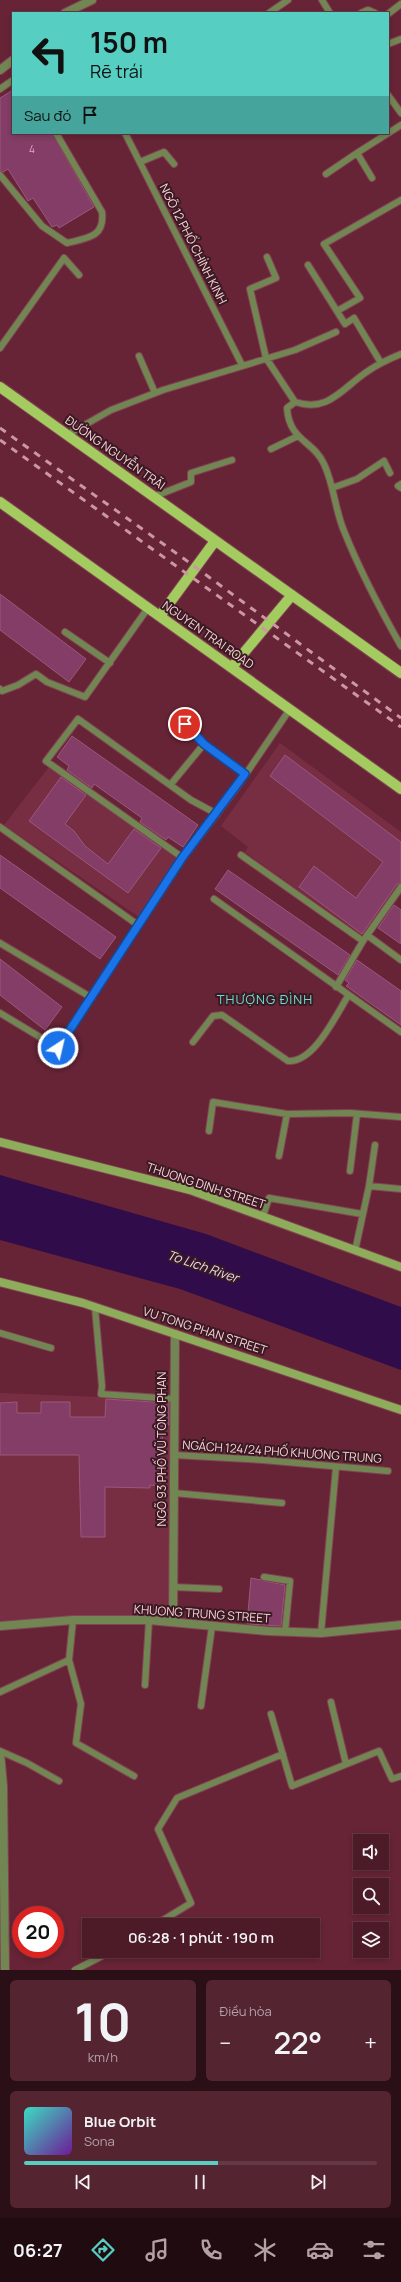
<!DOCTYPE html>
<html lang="vi">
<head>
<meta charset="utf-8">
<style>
	body { margin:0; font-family:Manrope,sans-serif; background:#542430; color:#f1f3f6; height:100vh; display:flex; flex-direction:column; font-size:15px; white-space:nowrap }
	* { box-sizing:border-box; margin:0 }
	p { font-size:13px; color:#b3a1a8 }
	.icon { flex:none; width:22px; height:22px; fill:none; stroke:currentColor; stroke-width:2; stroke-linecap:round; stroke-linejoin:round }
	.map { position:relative; height:1970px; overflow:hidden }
	.drawer { display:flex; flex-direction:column; gap:10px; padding:10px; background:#2a0f16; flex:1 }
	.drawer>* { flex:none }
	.guide { position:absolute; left:12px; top:12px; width:377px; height:122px; border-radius:0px; box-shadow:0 2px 6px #0003,0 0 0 1px #643945; background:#57cec2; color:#111; overflow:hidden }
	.controls { position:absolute; left:353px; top:1834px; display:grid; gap:8px }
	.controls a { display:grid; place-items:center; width:36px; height:36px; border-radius:0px; background:#4d1b28; box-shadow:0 2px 6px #0003,0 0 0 1px #643945; font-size:20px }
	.speed { position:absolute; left:12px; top:1906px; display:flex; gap:8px; font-size:20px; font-weight:700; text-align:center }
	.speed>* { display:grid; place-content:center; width:52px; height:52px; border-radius:50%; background:#4d1b28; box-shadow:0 2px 6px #0003,0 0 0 1px #643945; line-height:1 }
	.speed .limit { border:6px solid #d22; background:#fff; color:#111 }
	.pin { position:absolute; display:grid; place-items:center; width:34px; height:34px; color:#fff; margin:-17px; border:2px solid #fff; border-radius:50%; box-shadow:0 1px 4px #0007 }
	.me { position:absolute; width:44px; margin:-22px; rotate:35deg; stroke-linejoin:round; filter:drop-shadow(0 0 3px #0008) }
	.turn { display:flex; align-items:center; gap:14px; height:84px; padding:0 12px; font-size:18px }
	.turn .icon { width:52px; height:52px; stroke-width:2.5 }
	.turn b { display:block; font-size:28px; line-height:34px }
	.then { display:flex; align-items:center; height:38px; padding:0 12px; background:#0003; gap:8px; font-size:15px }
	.big { font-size:30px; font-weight:600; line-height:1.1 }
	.drawer .tile { flex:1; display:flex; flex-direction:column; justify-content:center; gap:6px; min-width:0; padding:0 14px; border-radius:6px; background:#542430 }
	.drawer .dial { align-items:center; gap:0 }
	.dial b { font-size:52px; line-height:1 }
	.song { display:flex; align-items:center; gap:12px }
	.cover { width:48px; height:48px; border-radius:6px; background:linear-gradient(135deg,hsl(170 70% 55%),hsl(280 70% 35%)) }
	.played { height:4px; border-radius:2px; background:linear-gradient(90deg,#57cec2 55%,#643945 55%) }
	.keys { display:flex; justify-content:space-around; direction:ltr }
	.heat { display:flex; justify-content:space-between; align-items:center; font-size:22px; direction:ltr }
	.drawer .tiles { flex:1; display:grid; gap:10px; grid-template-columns:1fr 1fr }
	.tile:last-child { grid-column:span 2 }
	.trip { position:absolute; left:82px; top:1918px; width:238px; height:40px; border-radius:0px; background:#4d1b28; box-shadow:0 2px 6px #0003,0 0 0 1px #643945; font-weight:600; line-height:40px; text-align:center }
	.dock { display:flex; height:64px; justify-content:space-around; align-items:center; background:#1f0b10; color:#b3a1a8 }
	.dock .icon { width:28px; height:28px }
	.dock .active { color:#57cec2 }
	.dock b { font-size:18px; color:#f1f3f6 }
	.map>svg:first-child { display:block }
	.built { fill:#782e42 }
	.water { fill:#300c4b }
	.building { fill:#833d66; stroke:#99587d }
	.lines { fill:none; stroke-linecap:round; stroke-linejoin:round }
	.service-casing { stroke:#824454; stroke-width:8 }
	.minor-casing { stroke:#824454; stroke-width:10 }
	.tertiary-casing { stroke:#824454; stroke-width:10 }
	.secondary-casing { stroke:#824454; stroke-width:10 }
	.primary-casing { stroke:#824454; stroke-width:12 }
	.service { stroke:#728653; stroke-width:6 }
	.minor { stroke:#728653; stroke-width:8 }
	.tertiary { stroke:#728653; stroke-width:8 }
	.secondary { stroke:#8ead5b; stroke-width:8 }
	.primary { stroke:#a3cb5f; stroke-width:10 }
	.rail { stroke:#ca97a2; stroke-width:3; stroke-dasharray:7 7; stroke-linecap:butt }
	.route-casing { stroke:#114b97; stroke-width:10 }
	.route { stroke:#1a73e8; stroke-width:7 }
	.labels { text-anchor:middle; stroke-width:4; stroke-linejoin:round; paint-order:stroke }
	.number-label { font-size:10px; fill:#deaebd }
	.street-label { font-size:12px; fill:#fdd3da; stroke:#391a22 }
	.neighbourhood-label { font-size:13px; letter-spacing:1px; fill:#70dace; stroke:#391a22 }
	.water-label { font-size:13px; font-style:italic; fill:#e6ddf1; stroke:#391a22 }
</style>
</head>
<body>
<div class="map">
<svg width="401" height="1970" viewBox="0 0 401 1970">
	<rect width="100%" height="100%" fill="#672436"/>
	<path class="built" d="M 280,743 L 401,832 L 401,885 L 363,936 L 245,852 L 248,847 L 221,826 Z
		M 52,763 L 183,855 L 139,917 L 4,825 Z
		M 0,1393 L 173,1400 L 170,1615 L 0,1622 Z"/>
	<path class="water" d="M 0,1175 L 206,1234 L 401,1307 L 401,1370 L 180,1289 L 0,1240 Z"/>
	<path class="building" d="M 13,90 L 13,133 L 52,133 L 94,207 L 59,228 L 57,225 L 52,227 L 33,198 L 28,201 L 8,169 L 3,172 L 0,171 L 0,98 Z
		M 0,594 L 86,659 L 69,682 L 0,630 Z
		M 72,736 L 198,825 L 183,847 L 168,837 L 166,840 L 140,822 L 142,818 L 94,784 L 92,788 L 67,770 L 69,766 L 57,757 Z
		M 285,755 L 401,842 L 401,883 L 397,884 L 362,934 L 299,887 L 314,866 L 356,898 L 383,862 L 270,776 Z
		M 61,777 L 86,795 L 65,824 L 74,831 L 85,846 L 108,864 L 134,829 L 161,848 L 128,893 L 29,821 Z
		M 0,855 L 116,937 L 100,959 L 0,888 Z
		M 228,870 L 350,955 L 338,975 L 215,889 Z
		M 394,905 L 401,910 L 401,944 L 378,928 Z
		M 0,959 L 62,1007 L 45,1030 L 0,995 Z
		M 357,960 L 401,991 L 401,1025 L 346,986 L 349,983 L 345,980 Z
		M 106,1399 L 169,1403 L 169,1425 L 163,1424 L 161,1486 L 150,1485 L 150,1488 L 105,1487 L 105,1537 L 81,1537 L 79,1455 L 0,1455 L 0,1403 L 17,1402 L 17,1413 L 41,1413 L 41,1402 L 70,1402 L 70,1417 L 105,1417 Z
		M 251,1578 L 285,1585 L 281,1626 L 247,1624 Z"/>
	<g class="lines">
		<g class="service-casing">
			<path id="service" d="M 322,0 L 330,13
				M 269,13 L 288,0
				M 361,13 L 368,10 L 375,13
				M 388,14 L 401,4
				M 388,44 L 401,39
				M 0,89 L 13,80
				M 388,95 L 401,113
				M 125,133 L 242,365
				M 140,162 L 164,152 L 174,164
				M 326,174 L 357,153
				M 0,175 L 42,226 L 67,243 C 88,238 105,237 102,212 L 56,133
				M 372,178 L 357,153 L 401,125
				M 267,257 L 276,278 L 250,289 L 266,358 L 295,402
				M 308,265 L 345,324 L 354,318 L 381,363
				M 337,311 L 360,298 L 324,244 L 401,200
				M 0,348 L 64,258 L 79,275
				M 139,356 L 155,393
				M 295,402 L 287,408 C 289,441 314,441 324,464 C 334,485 335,510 344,531 C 360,571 380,609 401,646
				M 295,402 C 329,413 342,388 368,371 C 378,364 389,359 401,354
				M 67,435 L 111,410 L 163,390 L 295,350 L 336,332
				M 271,449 L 298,436
				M 401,484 L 398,486 L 401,488
				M 332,488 L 357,479 L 384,461 L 390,473
				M 153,497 L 191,482 L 191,473 L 232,460
				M 65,632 L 110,663
				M 0,689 L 2,691 L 18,685 L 36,674 L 47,682 L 85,697 L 148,608
				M 185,724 L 204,744 L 245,774
				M 171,784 L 204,744
				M 0,827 L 138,925
				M 241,855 L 363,941
				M 183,858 L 46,761 L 78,719 L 191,800 L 217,814
				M 214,899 L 401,1032
				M 367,935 L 401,960
				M 0,943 L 92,998
				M 336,987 L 363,941 L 401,887
				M 0,1013 L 58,1048 L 183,858 L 237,787 L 290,709
				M 193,1042 L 213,1016 L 222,1015 L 288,1061 C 314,1063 336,1015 348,996
				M 209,1131 L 213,1102 L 287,1114 L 350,1113 L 401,1117
				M 279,1156 L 287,1114
				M 350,1171 L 357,1114
				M 369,1186 L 401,1189
				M 263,1216 L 269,1198 L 362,1214
				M 355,1251 L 369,1186 L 375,1145
				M 95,1308 L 102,1386 L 101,1394 L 175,1399
				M 0,1333 L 51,1348
				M 174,1455 L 263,1460 L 388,1471
				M 174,1493 L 282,1503
				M 264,1577 L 290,1581 L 285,1632
				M 173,1587 L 219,1589
				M 321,1633 L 336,1467
				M 69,1660 L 81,1704 L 76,1743 L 134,1776
				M 145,1685 L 149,1620
				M 0,1692 L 69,1660 L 73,1620
				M 331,1702 L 346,1764
				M 201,1706 L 212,1626
				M 271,1714 L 292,1786 L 379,1751 L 392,1779 L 401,1776
				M 0,1751 L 27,1763 L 59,1781
				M 155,1925 L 191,1903 L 158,1829 L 177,1798 L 283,1754
				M 75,1970 L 112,1951"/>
		</g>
		<g class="minor-casing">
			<path id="minor" d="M 65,13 L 92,0
				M 0,70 L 13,60
				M 173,1621 L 175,1334
				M 0,1753 L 3,1786 L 5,1970"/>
		</g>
		<g class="tertiary-casing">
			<path id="tertiary" d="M 0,1626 L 73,1620 L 149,1620 L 267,1631 L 321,1633 L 401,1625"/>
		</g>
		<g class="secondary-casing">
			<path id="secondary" d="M 0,1142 L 190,1190 L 401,1267
				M 0,1282 L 83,1303 L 401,1410"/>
		</g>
		<g class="primary-casing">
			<path id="primary" d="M 0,387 L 401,673
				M 0,502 L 401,789
				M 160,616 L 215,541
				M 232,667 L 292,595"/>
		</g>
		<use href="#service" class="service"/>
		<use href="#minor" class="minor"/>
		<use href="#tertiary" class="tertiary"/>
		<use href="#secondary" class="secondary"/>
		<use href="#primary" class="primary"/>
		<path class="rail" d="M 0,428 L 183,558 L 401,718
			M 0,440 L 401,727"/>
	</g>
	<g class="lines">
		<g class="route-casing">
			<path id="route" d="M 58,1048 L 182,858 L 245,774 L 204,744 L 185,724"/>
		</g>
		<use href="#route" class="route"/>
	</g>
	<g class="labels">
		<g class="number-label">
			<text x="32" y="153">4</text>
		</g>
		<g class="street-label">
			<text transform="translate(193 244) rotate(63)" y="4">NGÕ 12 PHỐ CHÍNH KINH</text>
			<text transform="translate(115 453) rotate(35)" y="4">ĐƯỜNG NGUYỄN TRÃI</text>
			<text transform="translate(208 635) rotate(35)" y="4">NGUYEN TRAI ROAD</text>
			<text transform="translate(206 1186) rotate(18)" y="4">THUONG DINH STREET</text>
			<text transform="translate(205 1331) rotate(18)" y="4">VU TONG PHAN STREET</text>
			<text transform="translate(162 1449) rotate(-90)" y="4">NGÕ 93 PHỐ VŨ TÔNG PHAN</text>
			<text transform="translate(282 1452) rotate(4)" y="4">NGÁCH 124/24 PHỐ KHƯƠNG TRUNG</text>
			<text transform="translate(202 1614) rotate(4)" y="4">KHUONG TRUNG STREET</text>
		</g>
		<g class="neighbourhood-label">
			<text x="265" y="1004">THƯỢNG ĐÌNH</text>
		</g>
		<g class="water-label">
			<text transform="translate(203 1266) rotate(19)" y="5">To Lich River</text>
		</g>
	</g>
</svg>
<div class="controls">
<a><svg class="icon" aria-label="sound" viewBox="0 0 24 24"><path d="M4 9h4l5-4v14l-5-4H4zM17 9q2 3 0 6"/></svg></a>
<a><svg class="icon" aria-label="search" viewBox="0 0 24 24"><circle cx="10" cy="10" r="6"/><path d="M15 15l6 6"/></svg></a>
<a><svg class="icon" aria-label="layers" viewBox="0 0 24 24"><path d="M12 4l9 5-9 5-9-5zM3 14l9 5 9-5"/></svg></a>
</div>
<div class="speed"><div class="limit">20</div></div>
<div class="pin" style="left:185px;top:724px;background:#d93025"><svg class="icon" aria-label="arrive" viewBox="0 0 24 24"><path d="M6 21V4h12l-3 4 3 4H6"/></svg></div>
<svg class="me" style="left:58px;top:1048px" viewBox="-20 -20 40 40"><circle r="17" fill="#1a73e8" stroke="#fff" stroke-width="3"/><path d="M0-11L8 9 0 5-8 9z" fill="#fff"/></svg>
<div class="trip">06:28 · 1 phút · 190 m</div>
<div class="guide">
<div class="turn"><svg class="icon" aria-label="left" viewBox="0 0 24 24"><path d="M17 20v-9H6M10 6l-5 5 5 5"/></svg><div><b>150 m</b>Rẽ trái</div></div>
<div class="then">Sau đó<svg class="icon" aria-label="arrive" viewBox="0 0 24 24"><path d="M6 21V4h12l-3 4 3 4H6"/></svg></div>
</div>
</div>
<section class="drawer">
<div class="tiles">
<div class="tile dial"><b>10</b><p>km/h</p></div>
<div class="tile"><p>Điều hòa</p>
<div class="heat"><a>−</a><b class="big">22°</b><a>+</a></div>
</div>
<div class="tile">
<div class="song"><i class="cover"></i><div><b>Blue Orbit</b><p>Sona</p></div></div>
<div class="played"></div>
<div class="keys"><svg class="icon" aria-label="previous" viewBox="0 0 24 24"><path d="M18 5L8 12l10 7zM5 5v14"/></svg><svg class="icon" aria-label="pause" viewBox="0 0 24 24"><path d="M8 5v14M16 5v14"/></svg><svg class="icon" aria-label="next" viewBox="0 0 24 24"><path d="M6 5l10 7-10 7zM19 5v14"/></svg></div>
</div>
</div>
</section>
<nav class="dock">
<b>06:27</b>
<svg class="icon active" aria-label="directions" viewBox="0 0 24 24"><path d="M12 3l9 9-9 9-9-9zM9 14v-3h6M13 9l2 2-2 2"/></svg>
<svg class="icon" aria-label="music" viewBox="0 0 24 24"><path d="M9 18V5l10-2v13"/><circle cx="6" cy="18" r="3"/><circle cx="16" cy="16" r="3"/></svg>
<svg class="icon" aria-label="phone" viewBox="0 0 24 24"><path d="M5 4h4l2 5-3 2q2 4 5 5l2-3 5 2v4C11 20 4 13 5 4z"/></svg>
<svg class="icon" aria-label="climate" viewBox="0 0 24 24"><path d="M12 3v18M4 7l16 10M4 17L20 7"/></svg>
<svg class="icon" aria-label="car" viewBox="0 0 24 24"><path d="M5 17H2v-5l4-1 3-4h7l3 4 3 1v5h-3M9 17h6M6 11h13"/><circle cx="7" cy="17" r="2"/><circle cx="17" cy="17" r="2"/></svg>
<svg class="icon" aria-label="filters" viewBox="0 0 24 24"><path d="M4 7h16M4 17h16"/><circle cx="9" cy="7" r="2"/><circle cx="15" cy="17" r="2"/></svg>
</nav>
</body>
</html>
